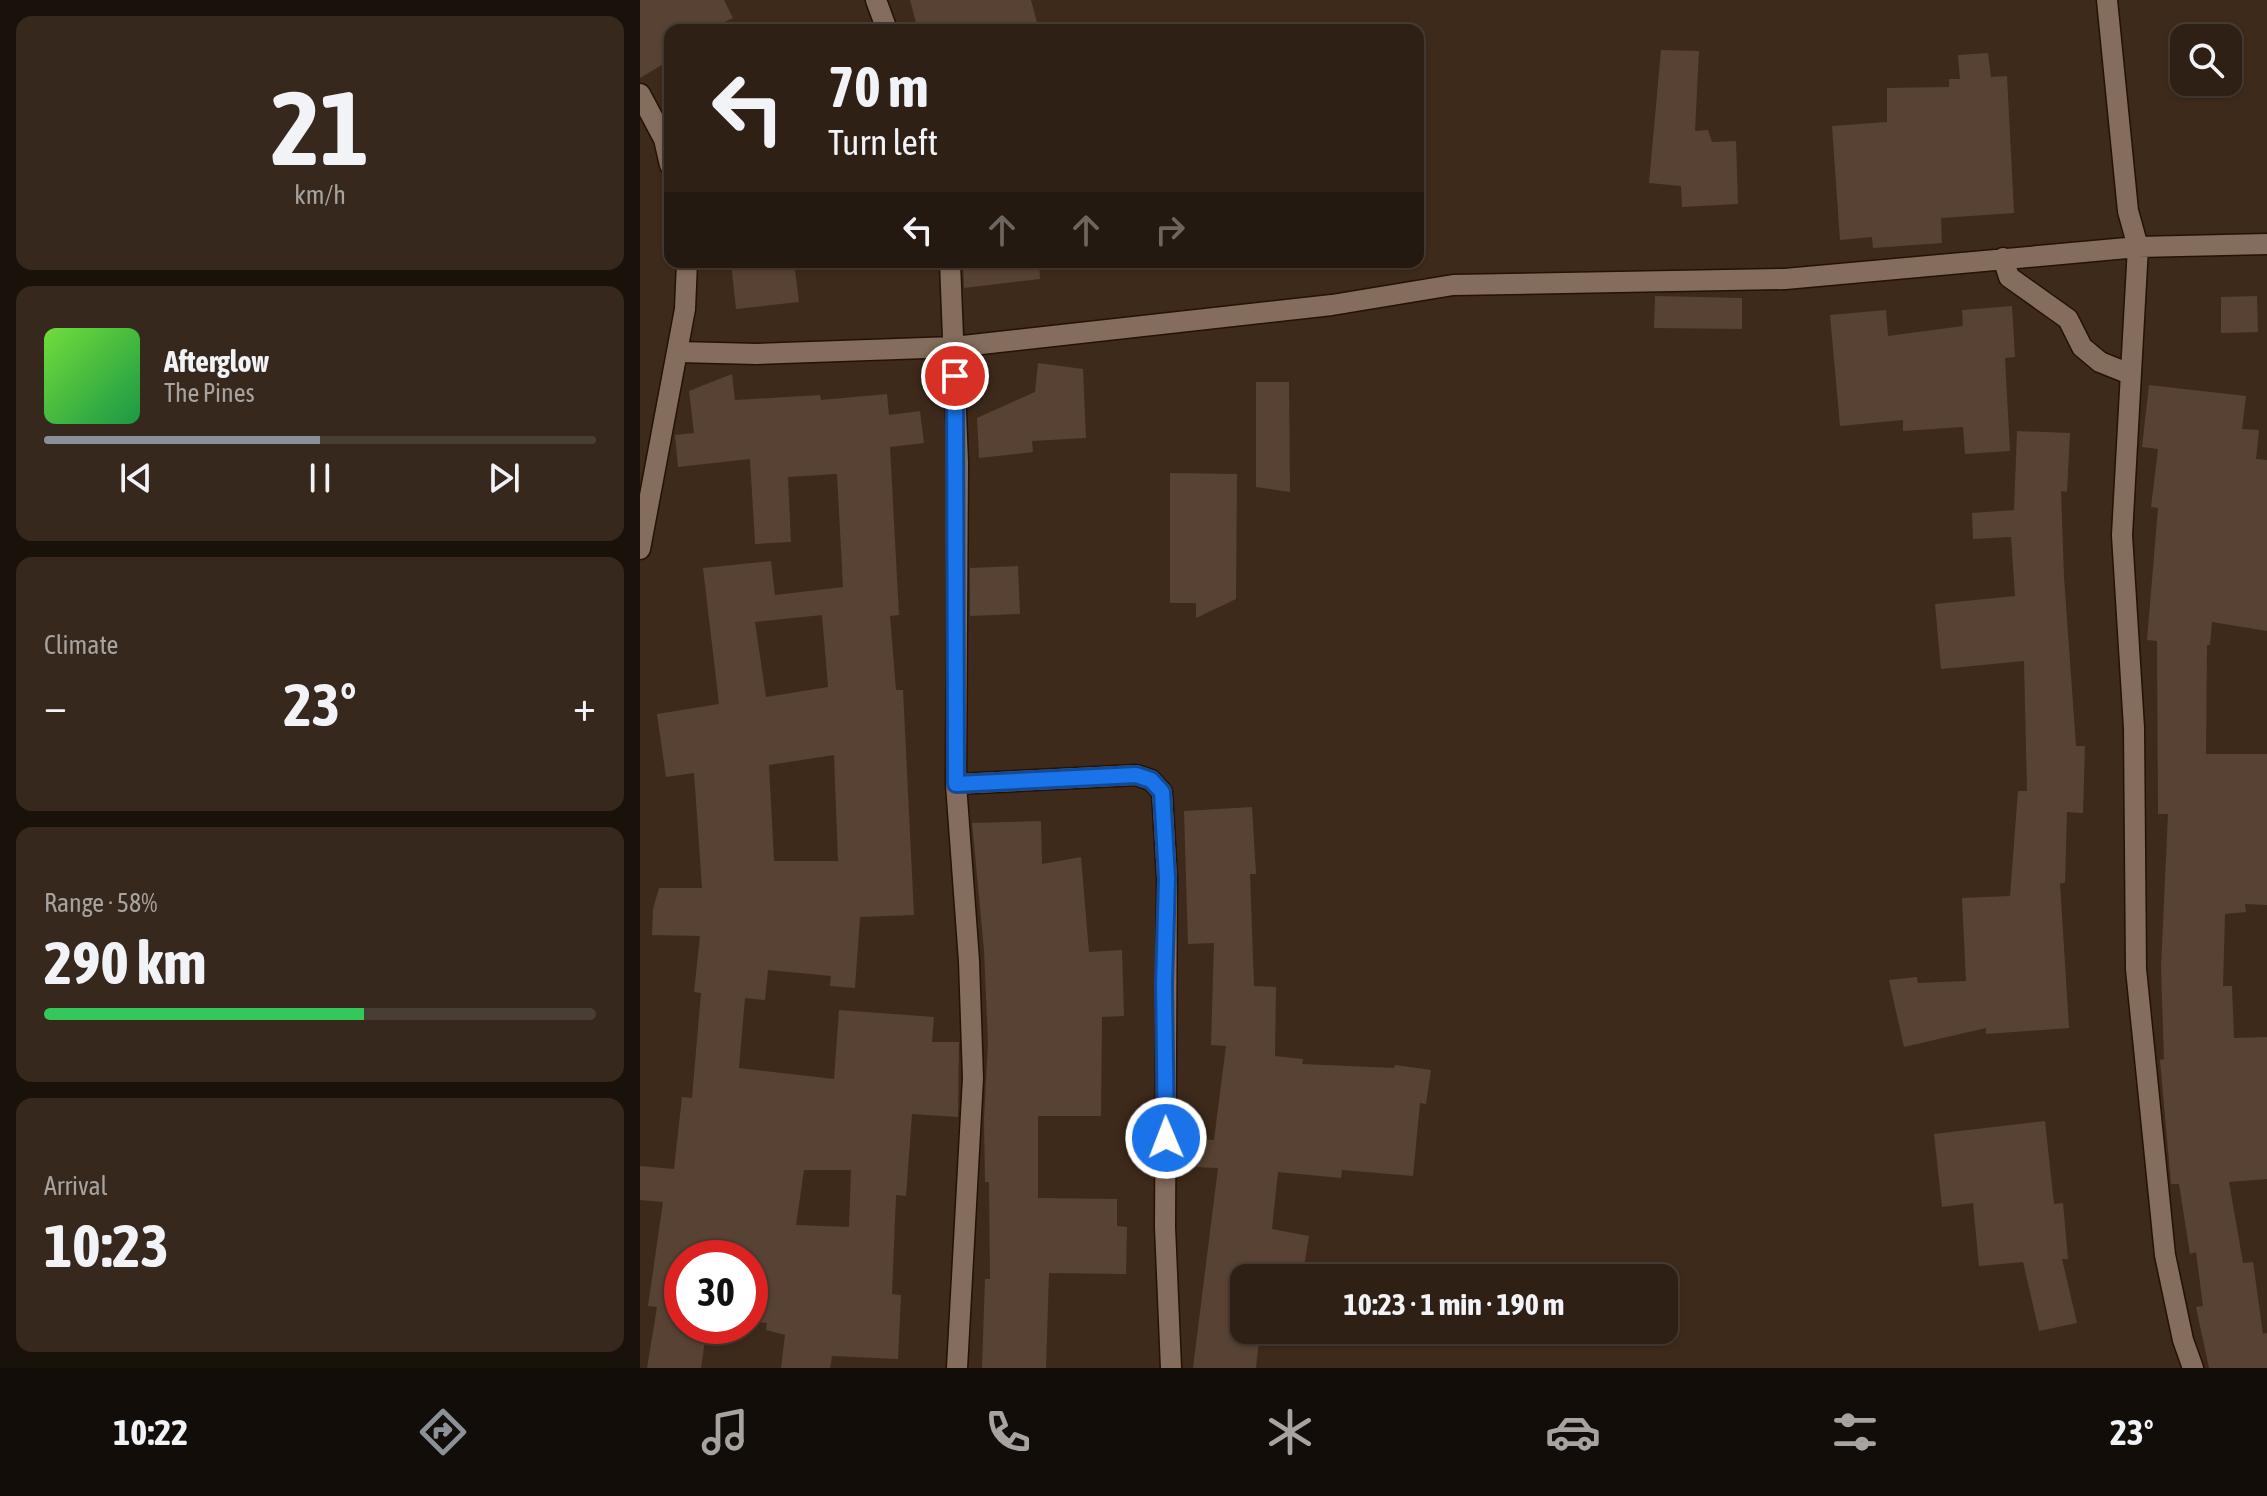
<!DOCTYPE html>
<html lang="en">
<head>
<meta charset="utf-8">
<style>
	body { margin:0; font-family:"Asap Condensed",sans-serif; background:#36281d; color:#f1f3f6; height:100vh; display:flex; flex-direction:column; font-size:30px; white-space:nowrap }
	* { box-sizing:border-box; margin:0 }
	p { font-size:26px; color:#a7a3a0 }
	.icon { flex:none; width:44px; height:44px; fill:none; stroke:currentColor; stroke-width:2; stroke-linecap:round; stroke-linejoin:round }
	.map { position:relative; flex:1; overflow:hidden }
	.sheet { display:flex; flex-direction:column; gap:16px; padding:16px; background:#19120b; width:640px }
	.sheet>* { flex:none }
	.banner { position:absolute; left:24px; top:24px; width:760px; height:244px; border-radius:16px; box-shadow:0 2px 6px #0004,0 0 0 2px #493e34; background:#2e2014; color:#f1f3f6; overflow:hidden }
	.controls { position:absolute; left:1530px; top:24px; display:grid; gap:16px }
	.controls a { display:grid; place-items:center; width:72px; height:72px; border-radius:16px; background:#2e2014; box-shadow:0 2px 6px #0004,0 0 0 2px #493e34; font-size:40px }
	.speed { position:absolute; left:24px; top:1240px; display:flex; gap:16px; font-size:40px; font-weight:700; text-align:center }
	.speed>* { display:grid; place-content:center; width:104px; height:104px; border-radius:50%; background:#2e2014; box-shadow:0 2px 6px #0004,0 0 0 2px #493e34; line-height:1 }
	.speed .limit { border:12px solid #d22; background:#fff; color:#111 }
	.pin { position:absolute; display:grid; place-items:center; width:68px; height:68px; color:#fff; margin:-34px; border:4px solid #fff; border-radius:50%; box-shadow:0 2px 8px #0007 }
	.me { position:absolute; width:88px; margin:-44px; rotate:359deg; stroke-linejoin:round; filter:drop-shadow(0 0 6px #0008) }
	.turn { display:flex; align-items:center; gap:28px; height:168px; padding:0 32px; font-size:36px }
	.turn .icon { width:104px; height:104px; stroke-width:2.5 }
	.turn b { display:block; font-size:56px; line-height:68px }
	.lanes { display:flex; align-items:center; height:76px; padding:0 32px; background:#0003; justify-content:center; gap:40px; direction:ltr }
	.lanes .off { opacity:.35 }
	.big { font-size:60px; font-weight:700; line-height:1.1 }
	.sheet .tile { flex:1; display:flex; flex-direction:column; justify-content:center; gap:12px; min-width:0; padding:0 28px; border-radius:16px; background:#36281d }
	.sheet .dial { align-items:center; gap:0 }
	.dial b { font-size:104px; line-height:1 }
	.song { display:flex; align-items:center; gap:24px }
	.cover { width:96px; height:96px; border-radius:12px; background:linear-gradient(135deg,hsl(100 70% 55%),hsl(140 70% 35%)) }
	.played { height:8px; border-radius:4px; background:linear-gradient(90deg,#8c9099 50%,#493e34 50%) }
	.keys { display:flex; justify-content:space-around; direction:ltr }
	.heat { display:flex; justify-content:space-between; align-items:center; font-size:44px; direction:ltr }
	.charge { height:12px; border-radius:6px; background:linear-gradient(90deg,#34c759 58%,#493e34 0) }
	.trip { position:absolute; left:590px; top:1264px; width:448px; height:80px; border-radius:16px; background:#2e2014; box-shadow:0 2px 6px #0004,0 0 0 2px #493e34; font-weight:700; line-height:80px; text-align:center }
	.tab-bar { display:flex; height:128px; justify-content:space-around; align-items:center; background:#120d08; color:#a7a3a0 }
	.tab-bar .icon { width:56px; height:56px }
	.tab-bar .active { color:#8c9099 }
	.tab-bar b { font-size:36px; color:#f1f3f6 }
	main { display:flex; flex:1; min-height:0 }
	.map>svg:first-child { display:block }
	.building { fill:#584233; fill-rule:evenodd }
	.lines { fill:none; stroke-linecap:round; stroke-linejoin:round }
	.street-casing { stroke:#251205; stroke-width:23 }
	.secondary-casing { stroke:#251205; stroke-width:23 }
	.street { stroke:#846d5c; stroke-width:20 }
	.secondary { stroke:#846d5c; stroke-width:20 }
	.route-casing { stroke:#114b97; stroke-width:20 }
	.route { stroke:#1a73e8; stroke-width:14 }
</style>
</head>
<body>
<main>
<section class="sheet">
<div class="tile dial"><b>21</b><p>km/h</p></div>
<div class="tile">
<div class="song"><i class="cover"></i><div><b>Afterglow</b><p>The Pines</p></div></div>
<div class="played"></div>
<div class="keys"><svg class="icon" aria-label="previous" viewBox="0 0 24 24"><path d="M18 5L8 12l10 7zM5 5v14"/></svg><svg class="icon" aria-label="pause" viewBox="0 0 24 24"><path d="M8 5v14M16 5v14"/></svg><svg class="icon" aria-label="next" viewBox="0 0 24 24"><path d="M6 5l10 7-10 7zM19 5v14"/></svg></div>
</div>
<div class="tile"><p>Climate</p>
<div class="heat"><a>−</a><b class="big">23°</b><a>+</a></div>
</div>
<div class="tile"><p>Range · 58%</p><b class="big">290 km</b><div class="charge"></div></div>
<div class="tile"><p>Arrival</p><b class="big">10:23</b></div>
</section>
<div class="map">
<svg width="1627" height="1368" viewBox="0 0 1627 1368">
	<rect width="100%" height="100%" fill="#3e2a1b"/>
	<path class="building" d="M 0,0 L 84,0 L 93,18 L 67,30 L 30,30 L 30,60 L 0,78 Z
		M 270,0 L 391,0 L 399,30 L 278,30 Z
		M 1021,50 L 1059,51 L 1055,131 L 1068,130 L 1072,142 L 1096,141 L 1098,204 L 1042,207 L 1041,186 L 1009,183 Z
		M 1348,53 L 1351,77 L 1367,76 L 1374,213 L 1301,218 L 1302,243 L 1233,248 L 1232,237 L 1200,240 L 1192,126 L 1247,122 L 1247,88 L 1309,87 L 1309,79 L 1320,79 L 1318,55 Z
		M 91,262 L 154,262 L 159,302 L 96,309 Z
		M 323,262 L 399,262 L 400,279 L 324,288 Z
		M 1015,296 L 1102,298 L 1102,329 L 1014,328 Z
		M 1617,296 L 1618,332 L 1581,333 L 1581,297 Z
		M 1372,306 L 1375,357 L 1365,358 L 1370,451 L 1325,454 L 1323,427 L 1263,431 L 1263,420 L 1200,426 L 1190,315 L 1246,310 L 1248,336 L 1323,326 L 1322,310 Z
		M 398,363 L 443,369 L 446,438 L 392,441 L 393,452 L 339,458 L 337,418 L 395,392 Z
		M 92,374 L 95,400 L 180,395 L 181,400 L 247,394 L 249,415 L 280,411 L 284,443 L 250,447 L 259,615 L 250,616 L 256,690 L 263,690 L 274,915 L 220,917 L 215,988 L 190,986 L 191,976 L 128,970 L 125,1000 L 105,998 L 99,1068 L 194,1079 L 199,1010 L 294,1017 L 292,1042 L 319,1042 L 318,1117 L 272,1114 L 266,1196 L 256,1195 L 252,1294 L 261,1295 L 258,1359 L 192,1356 L 190,1368 L 141,1368 L 145,1335 L 126,1330 L 127,1323 L 110,1321 L 110,1258 L 42,1258 L 42,1326 L 67,1326 L 61,1368 L 7,1368 L 17,1307 L 8,1306 L 23,1202 L 0,1200 L 0,1166 L 34,1169 L 42,1097 L 52,1098 L 61,993 L 54,992 L 60,936 L 12,935 L 13,909 L 19,888 L 62,888 L 54,773 L 26,777 L 17,714 L 79,704 L 63,568 L 131,561 L 135,595 L 203,587 L 197,474 L 148,477 L 151,542 L 115,544 L 110,459 L 38,467 L 35,435 L 54,433 L 49,391 ZM 182,615 L 188,687 L 126,697 L 115,622 ZM 194,755 L 198,861 L 134,861 L 129,765 ZM 164,1170 L 211,1170 L 209,1227 L 156,1225 Z
		M 616,382 L 649,382 L 650,492 L 616,487 Z
		M 1509,385 L 1606,396 L 1602,429 L 1619,430 L 1616,459 L 1627,460 L 1627,631 L 1572,622 L 1570,645 L 1567,645 L 1566,754 L 1627,754 L 1627,905 L 1605,904 L 1606,912 L 1585,914 L 1583,986 L 1592,986 L 1594,1038 L 1627,1037 L 1627,1179 L 1589,1182 L 1603,1263 L 1613,1262 L 1623,1334 L 1627,1333 L 1627,1368 L 1569,1368 L 1556,1307 L 1563,1306 L 1556,1252 L 1550,1254 L 1539,1184 L 1531,1184 L 1520,1060 L 1524,1059 L 1521,968 L 1528,814 L 1518,814 L 1517,641 L 1507,640 L 1518,508 L 1511,507 L 1518,449 L 1502,447 Z
		M 1377,431 L 1430,433 L 1427,492 L 1421,491 L 1424,577 L 1436,746 L 1445,746 L 1443,813 L 1427,812 L 1425,883 L 1420,883 L 1429,1028 L 1346,1034 L 1346,1028 L 1264,1047 L 1249,980 L 1277,977 L 1278,983 L 1326,981 L 1322,898 L 1370,896 L 1378,791 L 1387,791 L 1384,661 L 1301,669 L 1295,604 L 1375,596 L 1371,537 L 1333,539 L 1332,513 L 1374,510 Z
		M 530,473 L 597,474 L 596,599 L 556,618 L 556,603 L 530,603 Z
		M 378,566 L 380,614 L 330,616 L 330,568 Z
		M 612,807 L 616,874 L 610,874 L 614,986 L 636,987 L 635,1056 L 663,1059 L 662,1064 L 754,1068 L 755,1065 L 791,1070 L 786,1104 L 780,1103 L 773,1176 L 702,1170 L 701,1178 L 638,1172 L 632,1229 L 669,1236 L 662,1278 L 604,1278 L 604,1330 L 620,1332 L 616,1368 L 553,1368 L 578,1168 L 557,1167 L 559,1139 L 574,1140 L 586,1046 L 571,1045 L 574,943 L 548,944 L 544,811 Z
		M 401,821 L 402,864 L 441,857 L 449,952 L 482,950 L 484,1016 L 462,1017 L 461,1116 L 398,1116 L 398,1198 L 477,1199 L 477,1226 L 487,1227 L 486,1274 L 409,1273 L 406,1368 L 342,1368 L 345,1279 L 350,1279 L 349,1182 L 345,1182 L 344,1119 L 348,1042 L 344,950 L 332,823 Z
		M 1405,1121 L 1414,1204 L 1423,1203 L 1428,1259 L 1422,1259 L 1437,1323 L 1399,1331 L 1383,1262 L 1339,1266 L 1333,1203 L 1302,1207 L 1294,1134 Z"/>
	<g class="lines">
		<g class="street-casing">
			<path id="street" d="M 236,0 L 247,30
				M 1467,0 L 1488,211 L 1498,247 L 1482,535 L 1494,728 L 1496,969 L 1525,1255 L 1543,1340 L 1553,1368
				M 1363,258 L 1369,277 L 1428,319 L 1442,347 L 1460,362 L 1490,374
				M 310,262 L 318,463 L 316,784 L 329,961 L 333,1078 L 317,1368
				M 38,352 L 117,354 L 314,347 L 692,305 L 813,285 L 1145,279 L 1498,247 L 1627,244
				M 316,784 L 496,775 L 511,780 L 522,792 L 527,878 L 525,1227 L 531,1368"/>
		</g>
		<g class="secondary-casing">
			<path id="secondary" d="M 0,94 L 24,139 L 30,165
				M 0,549 L 45,309 L 47,262"/>
		</g>
		<use href="#street" class="street"/>
		<use href="#secondary" class="secondary"/>
	</g>
	<g class="lines">
		<g class="route-casing">
			<path id="route" d="M 315,376 L 316,784 L 496,775 L 511,780 L 522,792 L 527,878 L 524,984 L 526,1138"/>
		</g>
		<use href="#route" class="route"/>
	</g>
</svg>
<div class="controls">
<a><svg class="icon" aria-label="search" viewBox="0 0 24 24"><circle cx="10" cy="10" r="6"/><path d="M15 15l6 6"/></svg></a>
</div>
<div class="speed"><div class="limit">30</div></div>
<div class="pin" style="left:315px;top:376px;background:#d93025"><svg class="icon" aria-label="arrive" viewBox="0 0 24 24"><path d="M6 21V4h12l-3 4 3 4H6"/></svg></div>
<svg class="me" style="left:526px;top:1138px" viewBox="-20 -20 40 40"><circle r="17" fill="#1a73e8" stroke="#fff" stroke-width="3"/><path d="M0-11L8 9 0 5-8 9z" fill="#fff"/></svg>
<div class="trip">10:23 · 1 min · 190 m</div>
<div class="banner">
<div class="turn"><svg class="icon" aria-label="left" viewBox="0 0 24 24"><path d="M17 20v-9H6M10 6l-5 5 5 5"/></svg><div><b>70 m</b>Turn left</div></div>
<div class="lanes"><svg class="icon" aria-label="left" viewBox="0 0 24 24"><path d="M17 20v-9H6M10 6l-5 5 5 5"/></svg><svg class="icon off" aria-label="ahead" viewBox="0 0 24 24"><path d="M12 20V5M6 11l6-6 6 6"/></svg><svg class="icon off" aria-label="ahead" viewBox="0 0 24 24"><path d="M12 20V5M6 11l6-6 6 6"/></svg><svg class="icon off" aria-label="right" viewBox="0 0 24 24"><path d="M7 20v-9h11M14 6l5 5-5 5"/></svg></div>
</div>
</div>
</main>
<nav class="tab-bar">
<b>10:22</b>
<svg class="icon active" aria-label="directions" viewBox="0 0 24 24"><path d="M12 3l9 9-9 9-9-9zM9 14v-3h6M13 9l2 2-2 2"/></svg>
<svg class="icon" aria-label="music" viewBox="0 0 24 24"><path d="M9 18V5l10-2v13"/><circle cx="6" cy="18" r="3"/><circle cx="16" cy="16" r="3"/></svg>
<svg class="icon" aria-label="phone" viewBox="0 0 24 24"><path d="M5 4h4l2 5-3 2q2 4 5 5l2-3 5 2v4C11 20 4 13 5 4z"/></svg>
<svg class="icon" aria-label="climate" viewBox="0 0 24 24"><path d="M12 3v18M4 7l16 10M4 17L20 7"/></svg>
<svg class="icon" aria-label="car" viewBox="0 0 24 24"><path d="M5 17H2v-5l4-1 3-4h7l3 4 3 1v5h-3M9 17h6M6 11h13"/><circle cx="7" cy="17" r="2"/><circle cx="17" cy="17" r="2"/></svg>
<svg class="icon" aria-label="filters" viewBox="0 0 24 24"><path d="M4 7h16M4 17h16"/><circle cx="9" cy="7" r="2"/><circle cx="15" cy="17" r="2"/></svg>
<b>23°</b>
</nav>
</body>
</html>
